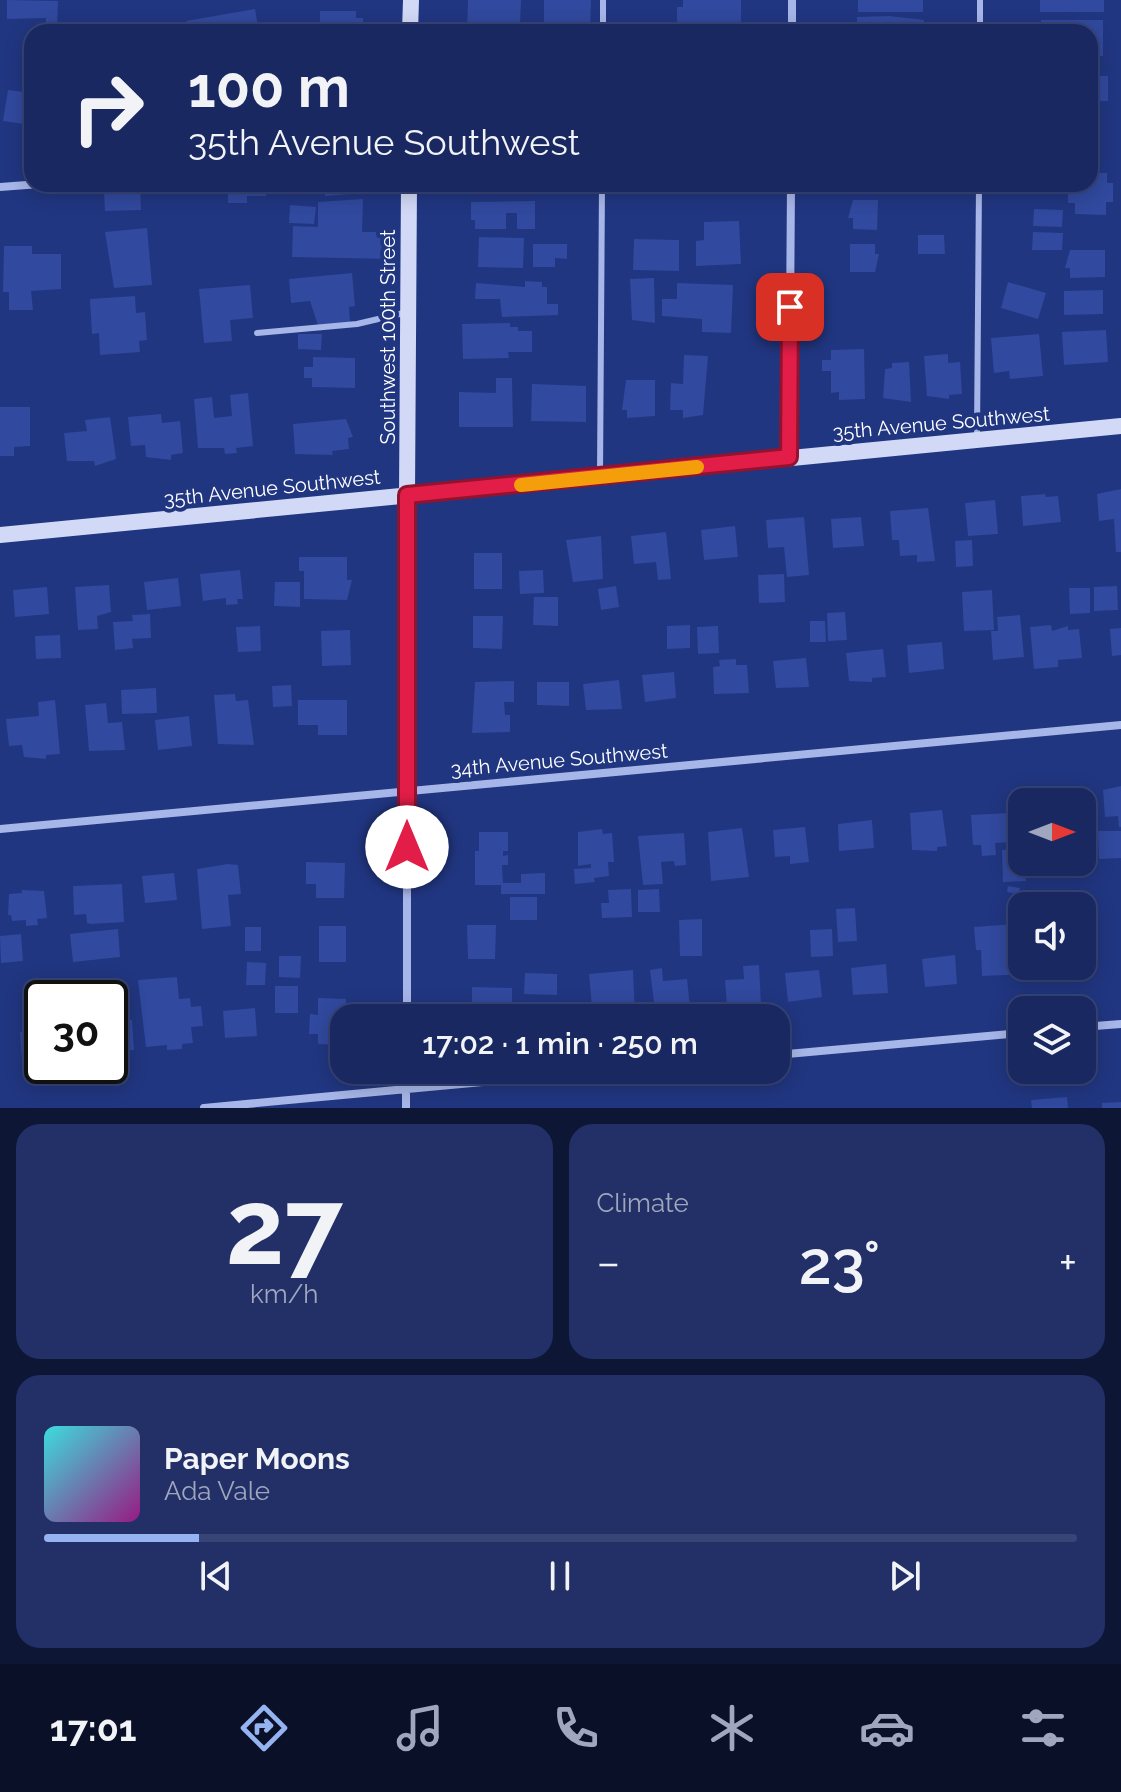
<!DOCTYPE html>
<html lang="en">
<head>
<meta charset="utf-8">
<style>
	body { margin:0; font-family:Raleway,sans-serif; background:#223067; color:#f1f3f6; height:100vh; display:flex; flex-direction:column; font-size:30px; white-space:nowrap }
	* { box-sizing:border-box; margin:0 }
	p { font-size:26px; color:#9fa6bd }
	.icon { flex:none; width:44px; height:44px; fill:none; stroke:currentColor; stroke-width:2; stroke-linecap:round; stroke-linejoin:round }
	.map { position:relative; height:1108px; overflow:hidden }
	.details { display:flex; flex-direction:column; gap:16px; padding:16px; background:#0e1635; flex:1 }
	.details>* { flex:none }
	.hud { position:absolute; left:24px; top:24px; width:1074px; height:168px; border-radius:24px; box-shadow:0 4px 20px #0003,0 0 0 2px #374476; background:#192861; color:#f1f3f6; overflow:hidden }
	.needle { width:52px; rotate:90deg }
	.tools { position:absolute; left:1008px; top:788px; display:grid; gap:16px }
	.tools a { display:grid; place-items:center; width:88px; height:88px; border-radius:16px; background:#192861; box-shadow:0 4px 20px #0003,0 0 0 2px #374476; font-size:40px }
	.speed { position:absolute; left:24px; top:980px; display:flex; gap:16px; font-size:40px; font-weight:700; text-align:center }
	.speed>* { display:grid; place-content:center; width:104px; height:104px; border-radius:50%; background:#192861; box-shadow:0 4px 20px #0003,0 0 0 2px #374476; line-height:1 }
	.speed .limit { border:4px solid #111; border-radius:12px; background:#fff; color:#111 }
	.pin { position:absolute; display:grid; place-items:center; width:68px; height:68px; color:#fff; margin:-34px; border-radius:16px; box-shadow:0 4px 12px #0006 }
	.me { position:absolute; width:88px; margin:-44px; rotate:0deg; stroke-linejoin:round; filter:drop-shadow(0 0 6px #0008) }
	.turn { display:flex; align-items:center; gap:28px; height:168px; padding:0 32px; font-size:36px }
	.turn .icon { width:104px; height:104px; stroke-width:2.5 }
	.turn b { display:block; font-size:56px; line-height:68px }
	.big { font-size:60px; font-weight:600; line-height:1.1 }
	.details .widget { flex:1; display:flex; flex-direction:column; justify-content:center; gap:12px; min-width:0; padding:0 28px; border-radius:24px; background:#223067 }
	.details .dial { align-items:center; gap:0 }
	.dial b { font-size:104px; line-height:1 }
	.song { display:flex; align-items:center; gap:24px }
	.cover { width:96px; height:96px; border-radius:12px; background:linear-gradient(135deg,hsl(180 70% 55%),hsl(310 70% 35%)) }
	.played { height:8px; border-radius:4px; background:linear-gradient(90deg,#95b2f1 15%,#374476 15%) }
	.keys { display:flex; justify-content:space-around; direction:ltr }
	.heat { display:flex; justify-content:space-between; align-items:center; font-size:44px; direction:ltr }
	.details .tiles { flex:1; display:grid; gap:16px; grid-template-columns:1fr 1fr }
	.widget:last-child { grid-column:span 2 }
	.trip { position:absolute; left:330px; top:1004px; width:460px; height:80px; border-radius:24px; background:#192861; box-shadow:0 4px 20px #0003,0 0 0 2px #374476; font-weight:600; line-height:80px; text-align:center }
	.tab-bar { display:flex; height:128px; justify-content:space-around; align-items:center; background:#0a1027; color:#9fa6bd }
	.tab-bar .icon { width:56px; height:56px }
	.tab-bar .current { color:#95b2f1 }
	.tab-bar b { font-size:36px; color:#f1f3f6 }
	.map>svg:first-child { display:block }
	.building { fill:#31499e }
	.lines { fill:none; stroke-linecap:round; stroke-linejoin:round }
	.lane { stroke:#a7b6e8; stroke-width:6 }
	.street { stroke:#a7b6e8; stroke-width:8 }
	.secondary { stroke:#d1d9f6; stroke-width:16 }
	.route-casing { stroke:#92132f; stroke-width:20 }
	.route { stroke:#e11d48; stroke-width:14 }
	.slow { stroke:#f59e0b; stroke-width:14 }
	.labels { text-anchor:middle; stroke-width:8; stroke-linejoin:round; paint-order:stroke }
	.street-label { font-size:20px; fill:#fff; stroke:#213681 }
</style>
</head>
<body>
<div class="map">
<svg width="1121" height="1108" viewBox="0 0 1121 1108">
	<rect width="100%" height="100%" fill="#213681"/>
	<path class="building" d="M 7,0 L 58,1 L 57,32 L 46,31 L 46,18 L 7,19 Z
		M 468,0 L 521,0 L 520,26 L 492,24 L 492,32 L 467,32 Z
		M 544,0 L 591,0 L 590,32 L 544,32 Z
		M 683,0 L 741,0 L 741,28 L 693,28 L 693,23 L 677,23 L 677,7 L 683,7 Z
		M 858,0 L 923,0 L 923,12 L 858,12 Z
		M 1040,0 L 1104,0 L 1104,12 L 1040,12 Z
		M 255,9 L 259,32 L 188,32 L 186,21 Z
		M 320,11 L 356,11 L 356,18 L 363,18 L 363,32 L 313,32 L 313,25 L 320,25 Z
		M 889,16 L 924,20 L 923,32 L 857,32 L 857,17 Z
		M 1041,20 L 1103,20 L 1103,56 L 1090,56 L 1090,32 L 1041,32 Z
		M 1090,76 L 1108,76 L 1108,101 L 1090,101 Z
		M 8,90 L 32,93 L 32,125 L 3,121 Z
		M 1090,173 L 1107,173 L 1107,183 L 1113,183 L 1113,202 L 1106,202 L 1106,215 L 1075,214 L 1075,203 L 1068,203 L 1068,193 L 1075,193 L 1075,184 L 1090,184 Z
		M 94,184 L 140,184 L 141,210 L 105,211 L 104,192 L 95,192 Z
		M 228,184 L 266,184 L 266,196 L 247,196 L 247,203 L 228,203 Z
		M 324,184 L 363,184 L 363,193 L 325,196 Z
		M 363,199 L 362,232 L 391,232 L 391,259 L 292,257 L 293,226 L 318,227 L 318,202 Z
		M 853,200 L 878,200 L 877,230 L 853,229 L 853,218 L 848,218 Z
		M 535,201 L 535,229 L 517,229 L 517,213 L 506,213 L 506,229 L 475,229 L 475,220 L 471,220 L 471,202 Z
		M 290,205 L 316,207 L 314,224 L 289,223 Z
		M 1034,209 L 1063,210 L 1062,227 L 1033,226 Z
		M 739,221 L 741,264 L 696,266 L 696,241 L 704,240 L 704,222 Z
		M 147,228 L 152,285 L 114,288 L 105,232 Z
		M 1033,232 L 1063,233 L 1062,250 L 1032,250 Z
		M 918,235 L 944,235 L 945,254 L 918,254 Z
		M 479,237 L 524,238 L 523,268 L 478,267 Z
		M 634,239 L 679,240 L 679,271 L 633,270 Z
		M 533,244 L 567,244 L 567,259 L 555,258 L 555,267 L 533,267 Z
		M 850,244 L 875,244 L 875,254 L 879,254 L 875,272 L 850,272 Z
		M 4,246 L 32,246 L 32,254 L 61,254 L 61,289 L 31,291 L 33,310 L 9,310 L 9,292 L 3,292 Z
		M 1070,250 L 1105,250 L 1105,277 L 1070,278 L 1070,268 L 1065,268 Z
		M 352,273 L 355,306 L 349,307 L 350,322 L 318,325 L 310,301 L 291,303 L 289,279 Z
		M 654,278 L 655,323 L 632,320 L 630,279 Z
		M 525,281 L 542,282 L 542,287 L 547,287 L 547,304 L 558,304 L 558,315 L 502,317 L 500,299 L 475,299 L 476,283 L 525,287 Z
		M 1008,282 L 1046,293 L 1038,319 L 1001,308 Z
		M 677,283 L 733,285 L 731,333 L 702,332 L 702,319 L 662,316 L 662,299 L 677,299 Z
		M 250,285 L 253,318 L 230,320 L 232,341 L 204,343 L 199,289 Z
		M 1103,290 L 1103,314 L 1064,315 L 1064,291 Z
		M 135,296 L 136,313 L 145,312 L 147,340 L 139,341 L 140,352 L 100,355 L 99,333 L 92,334 L 90,299 Z
		M 510,323 L 510,327 L 518,327 L 518,331 L 532,331 L 532,352 L 508,352 L 509,358 L 463,359 L 462,324 Z
		M 1106,330 L 1108,362 L 1064,365 L 1062,332 Z
		M 298,334 L 322,334 L 321,350 L 298,349 Z
		M 1039,334 L 1043,376 L 1010,379 L 1009,371 L 994,373 L 991,338 Z
		M 864,349 L 865,399 L 839,400 L 839,392 L 831,393 L 831,371 L 822,371 L 822,360 L 831,360 L 831,350 Z
		M 948,354 L 948,363 L 960,362 L 962,394 L 949,395 L 949,399 L 927,396 L 924,356 Z
		M 684,355 L 708,356 L 703,415 L 683,418 L 683,410 L 670,410 L 671,383 L 683,384 Z
		M 313,357 L 355,358 L 355,388 L 312,387 L 312,378 L 304,378 L 304,367 L 313,367 Z
		M 909,362 L 911,402 L 883,398 L 885,369 L 892,368 L 892,363 Z
		M 496,378 L 512,378 L 513,427 L 459,427 L 459,392 L 496,393 Z
		M 626,380 L 655,380 L 655,416 L 627,418 L 627,410 L 622,410 Z
		M 532,384 L 586,386 L 586,422 L 531,421 Z
		M 248,393 L 253,446 L 236,448 L 237,453 L 225,454 L 224,448 L 198,448 L 194,399 L 212,397 L 214,418 L 232,416 L 230,395 Z
		M 0,407 L 30,407 L 30,446 L 14,447 L 14,456 L 0,456 Z
		M 161,414 L 162,423 L 180,421 L 183,453 L 171,455 L 171,460 L 146,457 L 145,445 L 131,446 L 128,417 Z
		M 110,417 L 116,459 L 95,466 L 94,461 L 67,461 L 64,433 L 87,431 L 85,420 Z
		M 346,419 L 353,437 L 348,438 L 349,449 L 332,451 L 333,455 L 295,454 L 293,424 Z
		M 1121,489 L 1121,552 L 1116,552 L 1114,519 L 1099,521 L 1097,494 Z
		M 1045,494 L 1046,497 L 1058,496 L 1061,522 L 1023,526 L 1021,496 Z
		M 995,500 L 998,534 L 968,536 L 965,503 Z
		M 928,508 L 935,561 L 917,562 L 917,555 L 900,556 L 899,540 L 892,540 L 890,511 Z
		M 804,517 L 809,575 L 787,577 L 784,547 L 768,548 L 766,520 Z
		M 861,517 L 864,546 L 833,548 L 831,519 Z
		M 735,526 L 738,557 L 704,560 L 701,530 Z
		M 666,532 L 671,579 L 658,580 L 656,562 L 634,564 L 631,536 Z
		M 601,536 L 603,579 L 573,582 L 566,540 Z
		M 972,540 L 973,566 L 956,567 L 955,541 Z
		M 474,553 L 502,553 L 502,589 L 474,589 Z
		M 299,557 L 347,557 L 347,580 L 352,580 L 347,600 L 304,599 L 304,571 L 299,571 Z
		M 240,570 L 243,599 L 237,599 L 238,604 L 226,605 L 226,598 L 203,601 L 200,574 Z
		M 543,570 L 544,593 L 520,594 L 519,571 Z
		M 784,574 L 785,602 L 759,603 L 758,575 Z
		M 178,578 L 181,606 L 147,610 L 144,582 Z
		M 275,582 L 300,582 L 300,607 L 274,606 Z
		M 109,585 L 111,612 L 97,616 L 98,629 L 78,630 L 75,587 Z
		M 616,586 L 619,607 L 601,610 L 598,589 Z
		M 1117,586 L 1118,610 L 1094,611 L 1094,587 Z
		M 47,587 L 49,614 L 15,617 L 13,590 Z
		M 1069,588 L 1090,588 L 1090,613 L 1070,614 Z
		M 992,590 L 994,630 L 964,631 L 962,592 Z
		M 534,597 L 558,597 L 558,626 L 533,625 Z
		M 845,612 L 847,640 L 828,641 L 827,613 Z
		M 150,614 L 151,638 L 132,639 L 133,648 L 115,650 L 113,622 L 133,621 L 132,615 Z
		M 1020,615 L 1024,657 L 993,660 L 991,631 L 998,631 L 997,617 Z
		M 473,616 L 503,616 L 502,649 L 473,648 Z
		M 810,621 L 825,621 L 826,642 L 810,642 Z
		M 690,625 L 690,648 L 667,649 L 667,626 Z
		M 1051,625 L 1052,631 L 1068,626 L 1068,630 L 1079,629 L 1082,658 L 1058,660 L 1058,667 L 1034,669 L 1030,627 Z
		M 260,626 L 261,651 L 238,652 L 236,627 Z
		M 718,626 L 719,653 L 698,654 L 697,627 Z
		M 1121,628 L 1121,655 L 1112,656 L 1110,629 Z
		M 350,630 L 351,665 L 322,666 L 321,631 Z
		M 60,635 L 61,658 L 36,659 L 35,636 Z
		M 942,642 L 944,669 L 909,673 L 907,645 Z
		M 883,649 L 886,677 L 872,678 L 872,682 L 849,681 L 846,653 Z
		M 806,658 L 809,687 L 776,688 L 773,661 Z
		M 736,659 L 736,665 L 747,665 L 749,693 L 714,694 L 713,667 L 720,666 L 719,660 Z
		M 674,672 L 676,698 L 645,702 L 642,675 Z
		M 619,680 L 622,709 L 586,710 L 583,684 Z
		M 514,681 L 514,702 L 504,702 L 505,715 L 510,715 L 510,732 L 472,733 L 475,682 Z
		M 537,682 L 569,682 L 569,706 L 537,705 Z
		M 291,685 L 292,706 L 273,707 L 272,686 Z
		M 156,688 L 157,713 L 122,714 L 121,690 Z
		M 235,694 L 236,701 L 248,700 L 254,745 L 218,744 L 214,695 Z
		M 55,700 L 60,754 L 46,755 L 46,759 L 24,757 L 22,745 L 9,746 L 6,719 L 39,716 L 38,702 Z
		M 298,700 L 347,700 L 347,735 L 318,735 L 318,725 L 298,725 Z
		M 106,703 L 108,723 L 122,722 L 125,750 L 89,751 L 85,705 Z
		M 189,716 L 192,746 L 158,750 L 155,720 Z
		M 1121,786 L 1121,827 L 1119,827 L 1118,816 L 1105,817 L 1103,790 Z
		M 1081,793 L 1081,802 L 1037,802 L 1036,795 Z
		M 942,810 L 947,846 L 937,847 L 937,851 L 912,850 L 910,813 Z
		M 1009,813 L 1010,842 L 995,843 L 996,855 L 982,856 L 981,845 L 973,845 L 971,815 Z
		M 872,820 L 874,848 L 839,851 L 838,824 Z
		M 805,827 L 809,862 L 790,864 L 790,856 L 775,857 L 773,830 Z
		M 742,828 L 749,877 L 711,881 L 708,832 Z
		M 602,829 L 603,834 L 612,833 L 614,862 L 608,862 L 609,876 L 594,878 L 595,882 L 575,884 L 574,869 L 591,868 L 591,864 L 578,866 L 578,832 Z
		M 1098,831 L 1121,831 L 1121,858 L 1099,859 Z
		M 479,832 L 508,832 L 508,851 L 503,851 L 503,856 L 508,855 L 508,865 L 502,865 L 503,883 L 521,883 L 521,874 L 545,873 L 545,894 L 501,894 L 501,885 L 475,885 L 475,851 L 479,851 Z
		M 684,833 L 686,865 L 675,866 L 674,861 L 661,862 L 663,884 L 643,885 L 638,836 Z
		M 1022,849 L 1026,881 L 1003,882 L 1002,850 Z
		M 306,862 L 345,863 L 344,898 L 316,898 L 316,884 L 306,884 Z
		M 228,864 L 238,865 L 241,894 L 228,895 L 231,926 L 202,929 L 197,869 Z
		M 174,873 L 177,900 L 145,903 L 142,876 Z
		M 122,884 L 124,922 L 91,924 L 87,923 L 86,914 L 74,915 L 73,886 Z
		M 1008,886 L 1020,888 L 1018,894 L 1007,892 Z
		M 631,889 L 632,917 L 602,918 L 601,903 L 609,903 L 608,890 Z
		M 659,889 L 660,912 L 638,912 L 638,890 Z
		M 22,890 L 44,891 L 47,918 L 37,919 L 38,925 L 26,926 L 26,920 L 12,921 L 11,915 L 8,915 L 9,894 L 22,893 Z
		M 510,897 L 537,897 L 537,920 L 510,920 Z
		M 1094,901 L 1095,926 L 1082,927 L 1082,906 L 1066,906 L 1066,902 Z
		M 855,908 L 857,941 L 838,942 L 836,909 Z
		M 702,919 L 702,956 L 680,956 L 679,920 Z
		M 1015,924 L 1017,946 L 1022,946 L 1022,966 L 1030,966 L 1030,974 L 982,976 L 981,950 L 976,950 L 974,927 Z
		M 467,925 L 496,925 L 495,959 L 468,959 Z
		M 319,926 L 346,926 L 346,962 L 319,962 Z
		M 245,927 L 261,927 L 261,951 L 245,951 Z
		M 118,929 L 120,957 L 73,962 L 70,934 Z
		M 832,929 L 833,956 L 811,957 L 810,930 Z
		M 21,934 L 23,961 L 1,963 L 0,936 Z
		M 955,955 L 957,984 L 925,987 L 922,959 Z
		M 279,956 L 301,956 L 300,978 L 279,977 Z
		M 247,962 L 266,963 L 265,985 L 246,985 Z
		M 886,964 L 888,993 L 853,995 L 851,968 Z
		M 759,965 L 761,1005 L 751,1006 L 752,1011 L 739,1012 L 739,1007 L 727,1007 L 725,980 L 744,979 L 743,966 Z
		M 662,968 L 663,981 L 687,979 L 690,1007 L 655,1010 L 650,970 Z
		M 633,970 L 635,1015 L 593,1018 L 589,974 Z
		M 819,970 L 822,997 L 788,1002 L 785,973 Z
		M 525,973 L 557,974 L 557,995 L 524,994 Z
		M 177,977 L 179,999 L 190,998 L 191,1007 L 201,1006 L 203,1026 L 191,1027 L 193,1043 L 182,1044 L 182,1049 L 167,1050 L 167,1045 L 146,1047 L 138,980 Z
		M 275,986 L 298,986 L 298,1013 L 275,1013 Z
		M 472,987 L 512,988 L 512,1009 L 500,1009 L 500,1018 L 472,1018 Z
		M 318,998 L 346,999 L 344,1045 L 318,1044 L 318,1034 L 309,1034 L 310,1014 L 318,1015 Z
		M 255,1008 L 257,1036 L 225,1038 L 223,1011 Z
		M 110,1012 L 118,1012 L 119,1021 L 132,1020 L 134,1050 L 110,1052 Z
		M 42,1030 L 42,1060 L 22,1061 L 20,1032 Z
		M 1067,1097 L 1068,1108 L 1032,1108 L 1031,1100 Z
		M 1121,1102 L 1121,1108 L 1102,1108 L 1102,1103 Z"/>
	<g class="lines">
		<path class="lane" d="M 603,32 L 603,0
			M 980,32 L 980,0
			M 257,333 L 357,324 L 408,312
			M 977,436 L 979,184
			M 600,476 L 602,184"/>
		<path class="street" d="M 792,32 L 792,0
			M 0,187 L 40,184
			M 789,457 L 791,184
			M 0,829 L 1121,725
			M 407,1018 L 407,495
			M 1082,1027 L 1121,1024
			M 776,1055 L 1022,1033
			M 406,1070 L 406,1108
			M 204,1108 L 610,1070"/>
		<path class="secondary" d="M 410,32 L 411,0
			M 407,495 L 409,184
			M 0,535 L 1121,426"/>
	</g>
	<g class="lines">
		<g class="route-casing">
			<path id="route" d="M 407,847 L 407,495 L 789,457 L 790,307"/>
		</g>
		<use href="#route" class="route"/>
		<path class="slow" d="M 521,485 L 697,467"/>
	</g>
	<g class="labels">
		<g class="street-label">
			<text transform="translate(388 337) rotate(-90)" y="7">Southwest 100th Street</text>
			<text transform="translate(941 423) rotate(-5)" y="7">35th Avenue Southwest</text>
			<text transform="translate(272 488) rotate(-6)" y="7">35th Avenue Southwest</text>
			<text transform="translate(559 760) rotate(-5)" y="7">34th Avenue Southwest</text>
		</g>
	</g>
</svg>
<div class="tools">
<a><svg class="needle" viewBox="-14 -14 28 28"><path d="M0-13l5 13h-10z" fill="#e53935"/><path d="M0 13l5-13h-10z" fill="#9fa6bd"/></svg></a>
<a><svg class="icon" aria-label="sound" viewBox="0 0 24 24"><path d="M4 9h4l5-4v14l-5-4H4zM17 9q2 3 0 6"/></svg></a>
<a><svg class="icon" aria-label="layers" viewBox="0 0 24 24"><path d="M12 4l9 5-9 5-9-5zM3 14l9 5 9-5"/></svg></a>
</div>
<div class="speed"><div class="limit">30</div></div>
<div class="pin" style="left:790px;top:307px;background:#d93025"><svg class="icon" aria-label="arrive" viewBox="0 0 24 24"><path d="M6 21V4h12l-3 4 3 4H6"/></svg></div>
<svg class="me" style="left:407px;top:847px" viewBox="-20 -20 40 40"><circle r="19" fill="#fff"/><path d="M0-13L10 11 0 6-10 11z" fill="#e11d48"/></svg>
<div class="trip">17:02 · 1 min · 250 m</div>
<div class="hud">
<div class="turn"><svg class="icon" aria-label="right" viewBox="0 0 24 24"><path d="M7 20v-9h11M14 6l5 5-5 5"/></svg><div><b>100 m</b>35th Avenue Southwest</div></div>
</div>
</div>
<section class="details">
<div class="tiles">
<div class="widget dial"><b>27</b><p>km/h</p></div>
<div class="widget"><p>Climate</p>
<div class="heat"><a>−</a><b class="big">23°</b><a>+</a></div>
</div>
<div class="widget">
<div class="song"><i class="cover"></i><div><b>Paper Moons</b><p>Ada Vale</p></div></div>
<div class="played"></div>
<div class="keys"><svg class="icon" aria-label="previous" viewBox="0 0 24 24"><path d="M18 5L8 12l10 7zM5 5v14"/></svg><svg class="icon" aria-label="pause" viewBox="0 0 24 24"><path d="M8 5v14M16 5v14"/></svg><svg class="icon" aria-label="next" viewBox="0 0 24 24"><path d="M6 5l10 7-10 7zM19 5v14"/></svg></div>
</div>
</div>
</section>
<nav class="tab-bar">
<b>17:01</b>
<svg class="icon current" aria-label="directions" viewBox="0 0 24 24"><path d="M12 3l9 9-9 9-9-9zM9 14v-3h6M13 9l2 2-2 2"/></svg>
<svg class="icon" aria-label="music" viewBox="0 0 24 24"><path d="M9 18V5l10-2v13"/><circle cx="6" cy="18" r="3"/><circle cx="16" cy="16" r="3"/></svg>
<svg class="icon" aria-label="phone" viewBox="0 0 24 24"><path d="M5 4h4l2 5-3 2q2 4 5 5l2-3 5 2v4C11 20 4 13 5 4z"/></svg>
<svg class="icon" aria-label="climate" viewBox="0 0 24 24"><path d="M12 3v18M4 7l16 10M4 17L20 7"/></svg>
<svg class="icon" aria-label="car" viewBox="0 0 24 24"><path d="M5 17H2v-5l4-1 3-4h7l3 4 3 1v5h-3M9 17h6M6 11h13"/><circle cx="7" cy="17" r="2"/><circle cx="17" cy="17" r="2"/></svg>
<svg class="icon" aria-label="filters" viewBox="0 0 24 24"><path d="M4 7h16M4 17h16"/><circle cx="9" cy="7" r="2"/><circle cx="15" cy="17" r="2"/></svg>
</nav>
</body>
</html>
